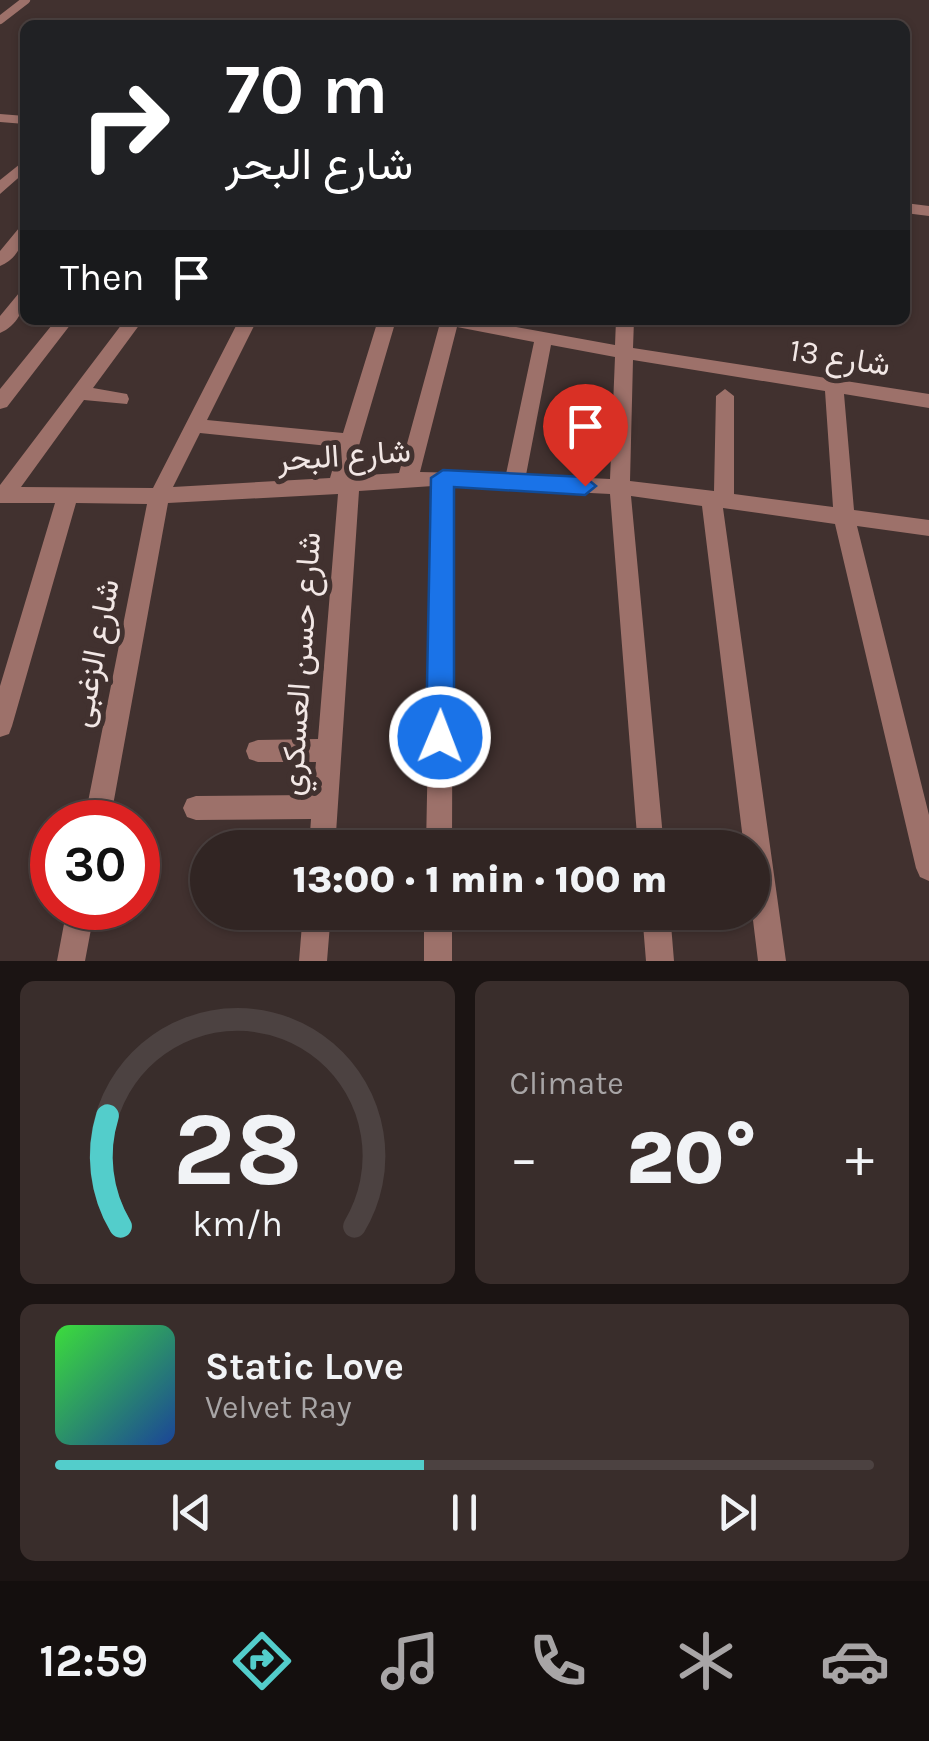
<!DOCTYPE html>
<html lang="en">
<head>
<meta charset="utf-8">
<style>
	body { margin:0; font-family:Karla,Vazirmatn,sans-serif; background:#392d2b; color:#f1f3f6; height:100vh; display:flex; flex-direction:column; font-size:38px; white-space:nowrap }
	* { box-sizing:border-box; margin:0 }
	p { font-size:32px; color:#a8a5a6 }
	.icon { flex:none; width:55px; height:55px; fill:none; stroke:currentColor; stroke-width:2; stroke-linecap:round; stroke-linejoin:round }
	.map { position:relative; height:961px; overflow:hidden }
	.details { display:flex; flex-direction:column; gap:20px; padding:20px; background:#1b1413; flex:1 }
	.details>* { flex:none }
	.guide { position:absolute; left:20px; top:20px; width:890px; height:305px; border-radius:15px; box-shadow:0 2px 8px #0004,0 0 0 2px #4c4241; background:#202124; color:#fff; overflow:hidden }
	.speed { position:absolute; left:30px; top:800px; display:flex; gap:20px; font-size:50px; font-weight:700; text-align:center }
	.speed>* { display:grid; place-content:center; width:130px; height:130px; border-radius:50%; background:#312523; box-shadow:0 2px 8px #0004,0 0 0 2px #4c4241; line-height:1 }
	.speed .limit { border:15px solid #d22; background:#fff; color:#111 }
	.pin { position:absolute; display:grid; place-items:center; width:85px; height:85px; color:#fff; margin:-102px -42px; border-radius:50% 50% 50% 0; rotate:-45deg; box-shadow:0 0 10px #0007 }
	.pin .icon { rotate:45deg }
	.me { position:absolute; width:110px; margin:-55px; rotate:1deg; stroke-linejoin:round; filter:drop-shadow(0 0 8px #0008) }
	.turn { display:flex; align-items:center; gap:35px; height:210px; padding:0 40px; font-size:45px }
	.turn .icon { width:130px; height:130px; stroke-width:2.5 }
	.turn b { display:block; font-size:70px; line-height:85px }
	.then { display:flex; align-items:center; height:95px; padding:0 40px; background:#0003; gap:20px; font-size:38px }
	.big { font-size:75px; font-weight:800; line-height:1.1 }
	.details .tile { flex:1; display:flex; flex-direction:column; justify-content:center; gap:15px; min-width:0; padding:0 35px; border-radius:15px; background:#392d2b }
	.details .dial { align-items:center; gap:0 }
	.dial svg { height:260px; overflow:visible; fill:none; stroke:#4c4241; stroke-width:7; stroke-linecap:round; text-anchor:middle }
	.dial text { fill:#f1f3f6; stroke:none }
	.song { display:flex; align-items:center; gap:30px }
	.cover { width:120px; height:120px; border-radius:15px; background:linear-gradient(135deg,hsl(120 70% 55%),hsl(220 70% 35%)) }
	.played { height:10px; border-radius:5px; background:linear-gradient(90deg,#53cdcb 45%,#4c4241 45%) }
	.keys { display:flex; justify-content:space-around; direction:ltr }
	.heat { display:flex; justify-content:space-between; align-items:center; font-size:55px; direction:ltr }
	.details .tiles { flex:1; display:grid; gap:20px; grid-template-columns:1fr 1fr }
	.tile:last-child { grid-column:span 2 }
	.trip { position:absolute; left:190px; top:830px; width:580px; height:100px; border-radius:50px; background:#312523; box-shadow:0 2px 8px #0004,0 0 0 2px #4c4241; font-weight:800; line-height:100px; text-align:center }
	.dock { display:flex; height:160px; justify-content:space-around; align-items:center; background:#140f0e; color:#a8a5a6 }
	.dock .icon { width:70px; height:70px }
	.dock .on { color:#53cdcb }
	.dock b { font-size:45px; color:#f1f3f6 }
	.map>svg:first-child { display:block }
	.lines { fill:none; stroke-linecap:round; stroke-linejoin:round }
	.service { stroke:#9d716a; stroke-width:8 }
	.minor { fill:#9d716a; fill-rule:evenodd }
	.route { fill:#1a73e8; stroke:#114b97; stroke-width:2.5 }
	.labels { text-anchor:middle; stroke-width:10; stroke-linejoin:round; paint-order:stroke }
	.street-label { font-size:32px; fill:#f2e7e5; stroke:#41312f }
</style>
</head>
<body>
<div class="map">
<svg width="929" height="961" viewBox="0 0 929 961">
	<rect width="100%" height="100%" fill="#41312f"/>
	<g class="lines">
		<path class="service" d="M 0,20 L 26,0"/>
		<path class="minor" d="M 0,114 L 25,116 L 25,124 L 0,122 Z
			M 25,160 L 25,172 L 0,194 L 0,180 Z
			M 905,203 L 929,206 L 929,216 L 905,213 Z
			M 25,226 C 25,243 16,260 0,266 L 0,251 L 19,228 Z
			M 25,292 C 25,309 17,326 0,333 L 0,316 L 19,293 Z
			M 56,320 L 74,320 L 7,407 L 0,409 L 0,389 Z
			M 125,320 L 143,320 L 93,388 L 127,394 L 129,399 L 127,404 L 84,400 L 21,487 L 153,488 L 239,320 L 257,320 L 207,420 L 343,433 L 378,320 L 396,320 L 350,476 L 399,473 L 440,323 L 438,320 L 478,320 L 615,345 L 616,320 L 634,320 L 633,348 L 929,394 L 929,408 L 844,394 L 854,510 L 929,520 L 929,536 L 857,526 L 929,815 L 929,881 L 920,877 L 916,868 L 835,524 L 723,508 L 786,961 L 758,961 L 752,912 L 752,848 L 744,848 L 702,506 L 631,496 L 664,848 L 638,848 L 610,494 L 453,486 L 452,848 L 426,848 L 433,486 L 359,491 L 335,848 L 309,848 L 311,819 L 196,820 L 187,817 L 183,808 L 187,799 L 196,796 L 313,795 L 316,762 L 258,762 L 249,759 L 246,751 L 249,743 L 258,740 L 318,739 L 338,494 L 168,503 L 110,822 L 84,822 L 147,504 L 76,503 L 12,726 L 9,734 L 0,737 L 0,686 L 55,503 L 0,503 L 0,485 ZM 457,327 L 534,342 L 506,474 L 420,472 ZM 551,345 L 615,357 L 610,479 L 526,475 ZM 633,360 L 825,391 L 833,507 L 734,494 L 734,396 L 725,389 L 716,396 L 714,491 L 630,481 ZM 200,433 L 339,447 L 330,478 L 173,487 Z
			M 67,908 L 95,908 L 85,961 L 57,961 Z
			M 303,912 L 331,912 L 327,961 L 299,961 Z
			M 424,912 L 452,912 L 452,961 L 424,961 Z
			M 642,912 L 670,912 L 674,961 L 646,961 Z"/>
	</g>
	<path class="route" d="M 443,470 L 585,477 L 596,486 L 585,495 L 454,487 L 454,737 L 450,746 L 440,749 L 430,746 L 426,737 L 431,478 Z"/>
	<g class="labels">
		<g class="street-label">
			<text transform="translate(840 357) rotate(9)" y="11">شارع 13</text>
			<text transform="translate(344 455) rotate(-4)" y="11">شارع البحر</text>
			<text transform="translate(94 653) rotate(-79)" y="11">شارع الزغبى</text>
			<text transform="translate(300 664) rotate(-86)" y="11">شارع حسن العسكري</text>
		</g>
	</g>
</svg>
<div class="speed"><div class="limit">30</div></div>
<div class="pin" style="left:585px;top:486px;background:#d93025"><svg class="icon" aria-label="arrive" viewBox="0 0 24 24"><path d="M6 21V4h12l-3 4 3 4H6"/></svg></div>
<svg class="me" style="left:440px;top:737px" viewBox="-20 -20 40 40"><circle r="17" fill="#1a73e8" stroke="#fff" stroke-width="3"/><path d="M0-11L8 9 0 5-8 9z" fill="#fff"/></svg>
<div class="trip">13:00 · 1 min · 100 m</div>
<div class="guide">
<div class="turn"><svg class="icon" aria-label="right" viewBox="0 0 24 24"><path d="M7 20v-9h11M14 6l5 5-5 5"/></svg><div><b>70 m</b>شارع البحر</div></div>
<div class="then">Then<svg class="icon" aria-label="arrive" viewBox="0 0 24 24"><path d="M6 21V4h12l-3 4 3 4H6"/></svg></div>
</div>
</div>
<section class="details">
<div class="tiles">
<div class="tile dial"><svg viewBox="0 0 100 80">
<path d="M14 69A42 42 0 1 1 86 69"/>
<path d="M14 69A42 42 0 0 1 10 35" stroke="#53cdcb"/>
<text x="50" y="56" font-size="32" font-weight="700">28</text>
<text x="50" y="72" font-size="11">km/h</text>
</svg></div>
<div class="tile"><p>Climate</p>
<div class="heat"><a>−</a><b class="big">20°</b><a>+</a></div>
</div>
<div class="tile">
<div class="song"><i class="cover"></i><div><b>Static Love</b><p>Velvet Ray</p></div></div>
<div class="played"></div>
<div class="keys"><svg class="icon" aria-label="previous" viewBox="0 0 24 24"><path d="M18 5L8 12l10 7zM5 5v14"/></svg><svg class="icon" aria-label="pause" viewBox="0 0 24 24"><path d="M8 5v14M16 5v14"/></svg><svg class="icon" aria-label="next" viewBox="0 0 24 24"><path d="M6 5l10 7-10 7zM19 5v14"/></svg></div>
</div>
</div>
</section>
<nav class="dock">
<b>12:59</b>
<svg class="icon on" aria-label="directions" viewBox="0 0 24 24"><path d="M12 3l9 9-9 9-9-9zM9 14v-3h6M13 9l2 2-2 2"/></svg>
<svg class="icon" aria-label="music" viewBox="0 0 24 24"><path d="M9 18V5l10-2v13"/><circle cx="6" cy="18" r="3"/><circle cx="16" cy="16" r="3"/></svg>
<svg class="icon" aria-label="phone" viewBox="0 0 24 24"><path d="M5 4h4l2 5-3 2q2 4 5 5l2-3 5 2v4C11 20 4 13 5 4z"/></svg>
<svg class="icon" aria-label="climate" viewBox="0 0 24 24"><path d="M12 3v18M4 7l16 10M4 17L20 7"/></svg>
<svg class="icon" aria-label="car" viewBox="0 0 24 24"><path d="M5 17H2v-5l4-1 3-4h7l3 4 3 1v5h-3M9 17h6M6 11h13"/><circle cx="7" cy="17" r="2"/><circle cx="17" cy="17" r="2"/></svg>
</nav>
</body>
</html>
